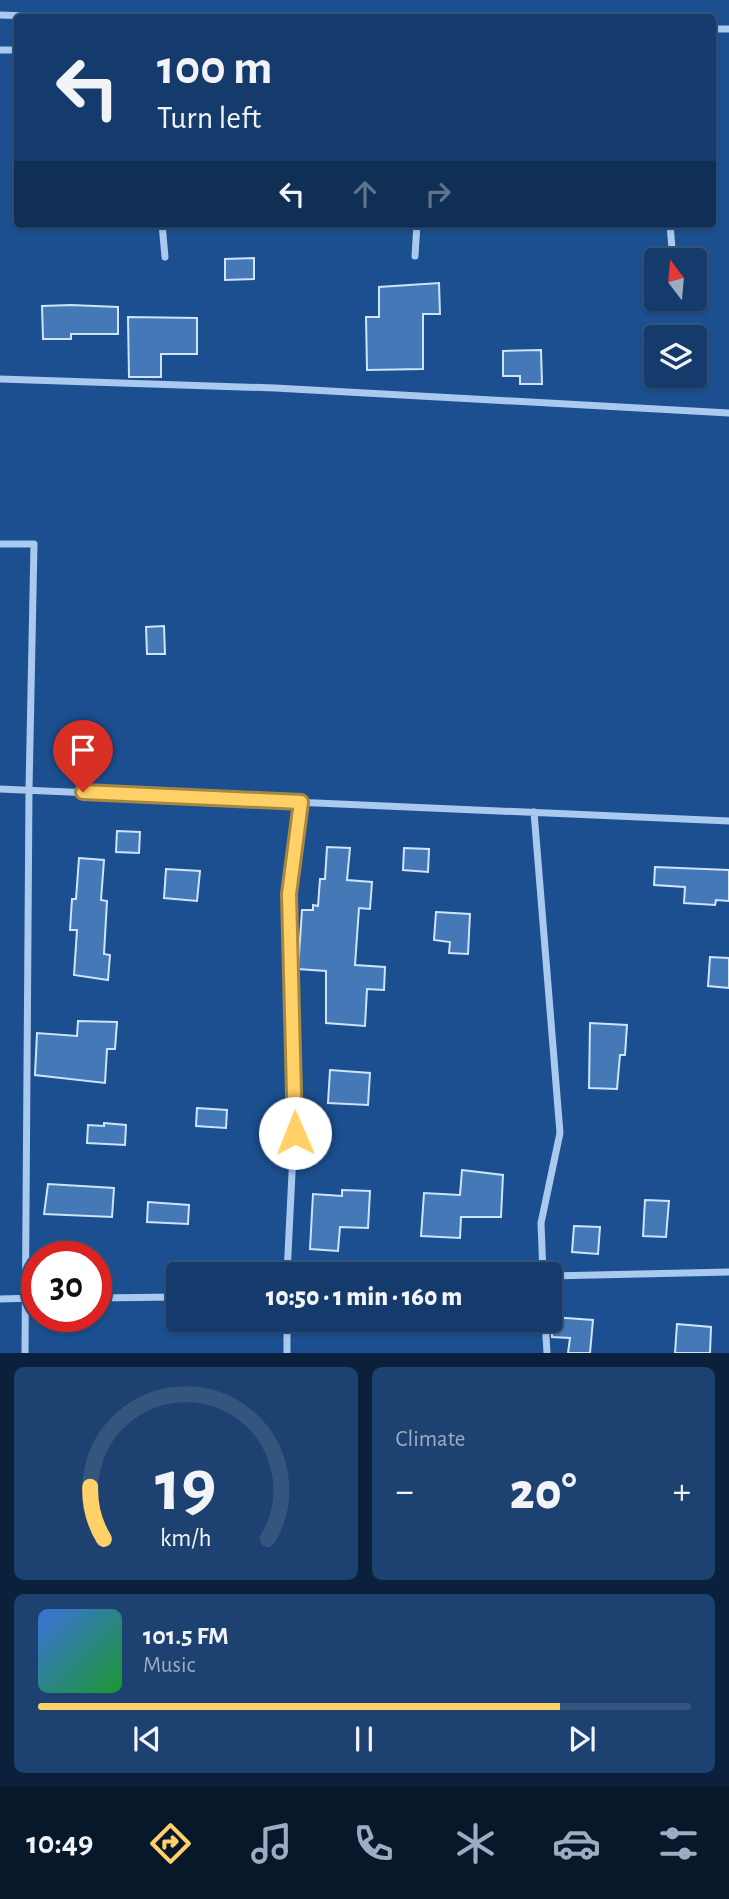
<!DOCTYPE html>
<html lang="en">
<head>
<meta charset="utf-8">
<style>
	body { margin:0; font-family:"Alegreya Sans",sans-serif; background:#1d4271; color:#f1f3f6; height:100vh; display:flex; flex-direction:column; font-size:26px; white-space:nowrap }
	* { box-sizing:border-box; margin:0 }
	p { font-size:23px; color:#9dadc1 }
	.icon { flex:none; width:38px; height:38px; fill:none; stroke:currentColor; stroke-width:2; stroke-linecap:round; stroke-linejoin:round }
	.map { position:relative; height:1353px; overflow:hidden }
	.drawer { display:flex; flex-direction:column; gap:14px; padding:14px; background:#0b203b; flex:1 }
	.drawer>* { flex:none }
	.hud { position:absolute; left:14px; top:14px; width:702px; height:214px; border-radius:7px; box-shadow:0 2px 5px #0004,0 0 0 2px #33557e; background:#143b6b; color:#f1f3f6; overflow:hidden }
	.needle { width:46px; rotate:344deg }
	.controls { position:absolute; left:644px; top:248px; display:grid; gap:14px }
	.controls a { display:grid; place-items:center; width:63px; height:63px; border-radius:7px; background:#143b6b; box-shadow:0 2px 5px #0004,0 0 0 2px #33557e; font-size:35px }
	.speed { position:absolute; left:21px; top:1241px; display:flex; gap:14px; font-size:35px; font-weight:700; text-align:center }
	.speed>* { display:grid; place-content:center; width:91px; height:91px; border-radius:50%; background:#143b6b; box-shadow:0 2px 5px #0004,0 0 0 2px #33557e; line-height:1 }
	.speed .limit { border:10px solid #d22; background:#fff; color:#111 }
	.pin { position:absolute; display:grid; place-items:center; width:60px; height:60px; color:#fff; margin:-72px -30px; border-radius:50% 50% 50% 0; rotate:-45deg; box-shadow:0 0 7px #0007 }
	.pin .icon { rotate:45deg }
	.me { position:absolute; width:77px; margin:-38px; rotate:359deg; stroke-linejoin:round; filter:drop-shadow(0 0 5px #0008) }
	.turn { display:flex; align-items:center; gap:24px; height:147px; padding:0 28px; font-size:32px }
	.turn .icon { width:91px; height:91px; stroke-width:2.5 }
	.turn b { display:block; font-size:49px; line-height:60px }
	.lanes { display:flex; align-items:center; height:66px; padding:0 28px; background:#0003; justify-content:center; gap:35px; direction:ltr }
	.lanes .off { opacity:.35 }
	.big { font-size:52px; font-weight:800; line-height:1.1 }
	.drawer .card { flex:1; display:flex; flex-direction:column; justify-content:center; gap:10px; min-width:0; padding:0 24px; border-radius:10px; background:#1d4271 }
	.drawer .dial { align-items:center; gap:0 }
	.dial svg { height:182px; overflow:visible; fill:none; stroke:#33557e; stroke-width:7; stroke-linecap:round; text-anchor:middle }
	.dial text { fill:#f1f3f6; stroke:none }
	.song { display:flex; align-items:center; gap:21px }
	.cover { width:84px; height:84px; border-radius:10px; background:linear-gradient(135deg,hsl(220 70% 55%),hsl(130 70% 35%)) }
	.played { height:7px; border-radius:4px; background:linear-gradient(90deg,#ffd166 80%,#33557e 80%) }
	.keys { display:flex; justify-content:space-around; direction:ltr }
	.heat { display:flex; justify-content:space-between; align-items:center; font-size:38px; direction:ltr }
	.drawer .tiles { flex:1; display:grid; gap:14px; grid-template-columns:1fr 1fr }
	.card:last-child { grid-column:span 2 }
	.trip { position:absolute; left:166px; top:1262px; width:396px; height:70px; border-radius:7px; background:#143b6b; box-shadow:0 2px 5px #0004,0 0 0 2px #33557e; font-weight:800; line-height:70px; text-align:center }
	.tabs { display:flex; height:112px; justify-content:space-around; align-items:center; background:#08182b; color:#9dadc1 }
	.tabs .icon { width:49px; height:49px }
	.tabs .on { color:#ffd166 }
	.tabs b { font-size:32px; color:#f1f3f6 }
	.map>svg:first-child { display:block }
	.building { fill:#4478b7; stroke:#cfe3fa; stroke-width:2 }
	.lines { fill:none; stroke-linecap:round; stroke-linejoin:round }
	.minor { stroke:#a9c9ee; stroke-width:7 }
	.route-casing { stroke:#a68842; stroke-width:18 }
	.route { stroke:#ffd166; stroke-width:12 }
</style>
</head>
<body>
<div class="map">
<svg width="729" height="1353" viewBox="0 0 729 1353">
	<rect width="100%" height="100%" fill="#1b4f8f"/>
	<path class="building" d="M 254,258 L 254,279 L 225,280 L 225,259 Z
		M 439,283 L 440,314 L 423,314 L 423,369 L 367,370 L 366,317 L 379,317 L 379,287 Z
		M 71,305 L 118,307 L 118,334 L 71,334 L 71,339 L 43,339 L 42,306 Z
		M 128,317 L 197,318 L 197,354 L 161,354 L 161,377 L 129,377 Z
		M 541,350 L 542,384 L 520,384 L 520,376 L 503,376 L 503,351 Z
		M 164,626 L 165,654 L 147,654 L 146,627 Z
		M 117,831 L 140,832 L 139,853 L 116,852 Z
		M 327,847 L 350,848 L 347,880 L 372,882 L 370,909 L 359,908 L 355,965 L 385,967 L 384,990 L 367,989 L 365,1026 L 326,1023 L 326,971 L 298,969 L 302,910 L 313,910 L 313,905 L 318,906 L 320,879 L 325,879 Z
		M 404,848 L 429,849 L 428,872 L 403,870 Z
		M 79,858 L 104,860 L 101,900 L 107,901 L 104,954 L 110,955 L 108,980 L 74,975 L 77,930 L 70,930 L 72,899 L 76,899 Z
		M 655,867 L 729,870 L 729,901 L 716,900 L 715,905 L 684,903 L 685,887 L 654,885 Z
		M 166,869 L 200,871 L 197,901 L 164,898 Z
		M 436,912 L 470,914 L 468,954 L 449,953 L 450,942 L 434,940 Z
		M 710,957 L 729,958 L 729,988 L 708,986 Z
		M 78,1021 L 117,1022 L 115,1049 L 107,1049 L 105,1083 L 35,1075 L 37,1033 L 77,1036 Z
		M 590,1023 L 627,1025 L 625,1055 L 620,1055 L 617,1089 L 589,1088 Z
		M 330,1070 L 370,1073 L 368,1105 L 328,1103 Z
		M 197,1108 L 227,1110 L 226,1128 L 196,1126 Z
		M 104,1123 L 126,1125 L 125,1145 L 87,1143 L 88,1125 L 104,1126 Z
		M 462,1170 L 503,1175 L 501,1217 L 461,1217 L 460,1238 L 421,1236 L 424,1193 L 460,1195 Z
		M 48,1184 L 114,1188 L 112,1217 L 44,1214 Z
		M 342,1190 L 370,1191 L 368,1228 L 340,1227 L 338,1251 L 310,1249 L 313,1194 L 342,1196 Z
		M 645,1200 L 669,1201 L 666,1237 L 643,1236 Z
		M 148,1202 L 189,1205 L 188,1224 L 147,1222 Z
		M 574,1226 L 600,1227 L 598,1254 L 572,1252 Z
		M 552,1317 L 593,1320 L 590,1353 L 568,1353 L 570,1338 L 552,1337 Z
		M 677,1324 L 711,1327 L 710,1353 L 675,1353 Z"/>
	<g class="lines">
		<path class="minor" d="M 0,15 L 86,18
			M 712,29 L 729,29
			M 0,50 L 18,50
			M 162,224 L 165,257
			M 670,224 L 673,261
			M 415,256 L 417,224
			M 0,379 L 275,388 L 729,413
			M 0,544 L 34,544 L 29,790 L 25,1353
			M 0,789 L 729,821
			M 534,812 L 560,1133 L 541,1223 L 543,1274
			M 287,1274 L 294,1133 L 289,894 L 301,802
			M 550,1276 L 729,1272
			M 96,1298 L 178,1297
			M 0,1299 L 37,1298
			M 287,1320 L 287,1353
			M 545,1320 L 547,1353"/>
	</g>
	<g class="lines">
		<g class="route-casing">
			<path id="route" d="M 83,792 L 301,802 L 289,894 L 295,1133"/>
		</g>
		<use href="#route" class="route"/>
	</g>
</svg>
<div class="controls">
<a><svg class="needle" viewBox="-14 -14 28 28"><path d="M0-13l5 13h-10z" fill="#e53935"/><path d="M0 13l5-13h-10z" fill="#9dadc1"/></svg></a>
<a><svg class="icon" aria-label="layers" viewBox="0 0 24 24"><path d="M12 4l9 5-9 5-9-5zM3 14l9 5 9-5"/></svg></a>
</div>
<div class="speed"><div class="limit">30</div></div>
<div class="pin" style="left:83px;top:792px;background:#d93025"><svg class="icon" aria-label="arrive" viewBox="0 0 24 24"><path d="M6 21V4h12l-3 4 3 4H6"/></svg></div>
<svg class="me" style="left:295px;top:1133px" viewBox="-20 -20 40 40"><circle r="19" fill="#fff"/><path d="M0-13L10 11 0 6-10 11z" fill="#ffd166"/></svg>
<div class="trip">10:50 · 1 min · 160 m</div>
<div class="hud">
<div class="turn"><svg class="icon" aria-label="left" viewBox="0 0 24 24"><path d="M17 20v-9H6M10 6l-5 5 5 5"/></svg><div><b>100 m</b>Turn left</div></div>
<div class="lanes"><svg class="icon" aria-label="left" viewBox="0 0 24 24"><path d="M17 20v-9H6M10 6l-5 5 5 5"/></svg><svg class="icon off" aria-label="ahead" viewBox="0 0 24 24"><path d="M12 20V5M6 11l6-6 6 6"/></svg><svg class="icon off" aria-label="right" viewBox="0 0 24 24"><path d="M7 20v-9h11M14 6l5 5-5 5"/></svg></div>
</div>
</div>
<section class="drawer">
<div class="tiles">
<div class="card dial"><svg viewBox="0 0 100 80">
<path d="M14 69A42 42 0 1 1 86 69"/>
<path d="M14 69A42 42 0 0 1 8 46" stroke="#ffd166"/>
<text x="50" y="56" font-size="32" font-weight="700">19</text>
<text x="50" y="72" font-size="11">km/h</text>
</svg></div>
<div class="card"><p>Climate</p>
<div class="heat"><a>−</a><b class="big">20°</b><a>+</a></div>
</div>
<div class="card">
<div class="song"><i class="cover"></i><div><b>101.5 FM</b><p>Music</p></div></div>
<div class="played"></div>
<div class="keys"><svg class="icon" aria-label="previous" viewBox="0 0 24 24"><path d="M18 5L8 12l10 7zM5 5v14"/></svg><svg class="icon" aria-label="pause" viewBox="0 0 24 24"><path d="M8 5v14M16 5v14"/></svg><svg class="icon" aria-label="next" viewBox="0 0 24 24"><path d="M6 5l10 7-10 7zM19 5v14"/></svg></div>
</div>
</div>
</section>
<nav class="tabs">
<b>10:49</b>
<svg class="icon on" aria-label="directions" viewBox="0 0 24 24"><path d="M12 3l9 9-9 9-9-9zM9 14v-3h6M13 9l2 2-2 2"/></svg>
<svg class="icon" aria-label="music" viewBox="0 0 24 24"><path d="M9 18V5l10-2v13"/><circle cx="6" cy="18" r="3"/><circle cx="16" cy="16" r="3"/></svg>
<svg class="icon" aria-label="phone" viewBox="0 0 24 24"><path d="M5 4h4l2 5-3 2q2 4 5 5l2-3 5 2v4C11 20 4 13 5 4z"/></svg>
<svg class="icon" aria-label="climate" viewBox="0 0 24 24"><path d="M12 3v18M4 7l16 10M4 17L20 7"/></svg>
<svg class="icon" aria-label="car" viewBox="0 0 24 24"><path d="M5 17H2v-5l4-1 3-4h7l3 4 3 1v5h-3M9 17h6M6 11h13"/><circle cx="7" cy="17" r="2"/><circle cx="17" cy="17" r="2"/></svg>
<svg class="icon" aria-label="filters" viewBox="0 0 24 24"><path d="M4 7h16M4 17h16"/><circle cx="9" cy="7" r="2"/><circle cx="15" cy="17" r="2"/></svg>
</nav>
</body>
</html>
